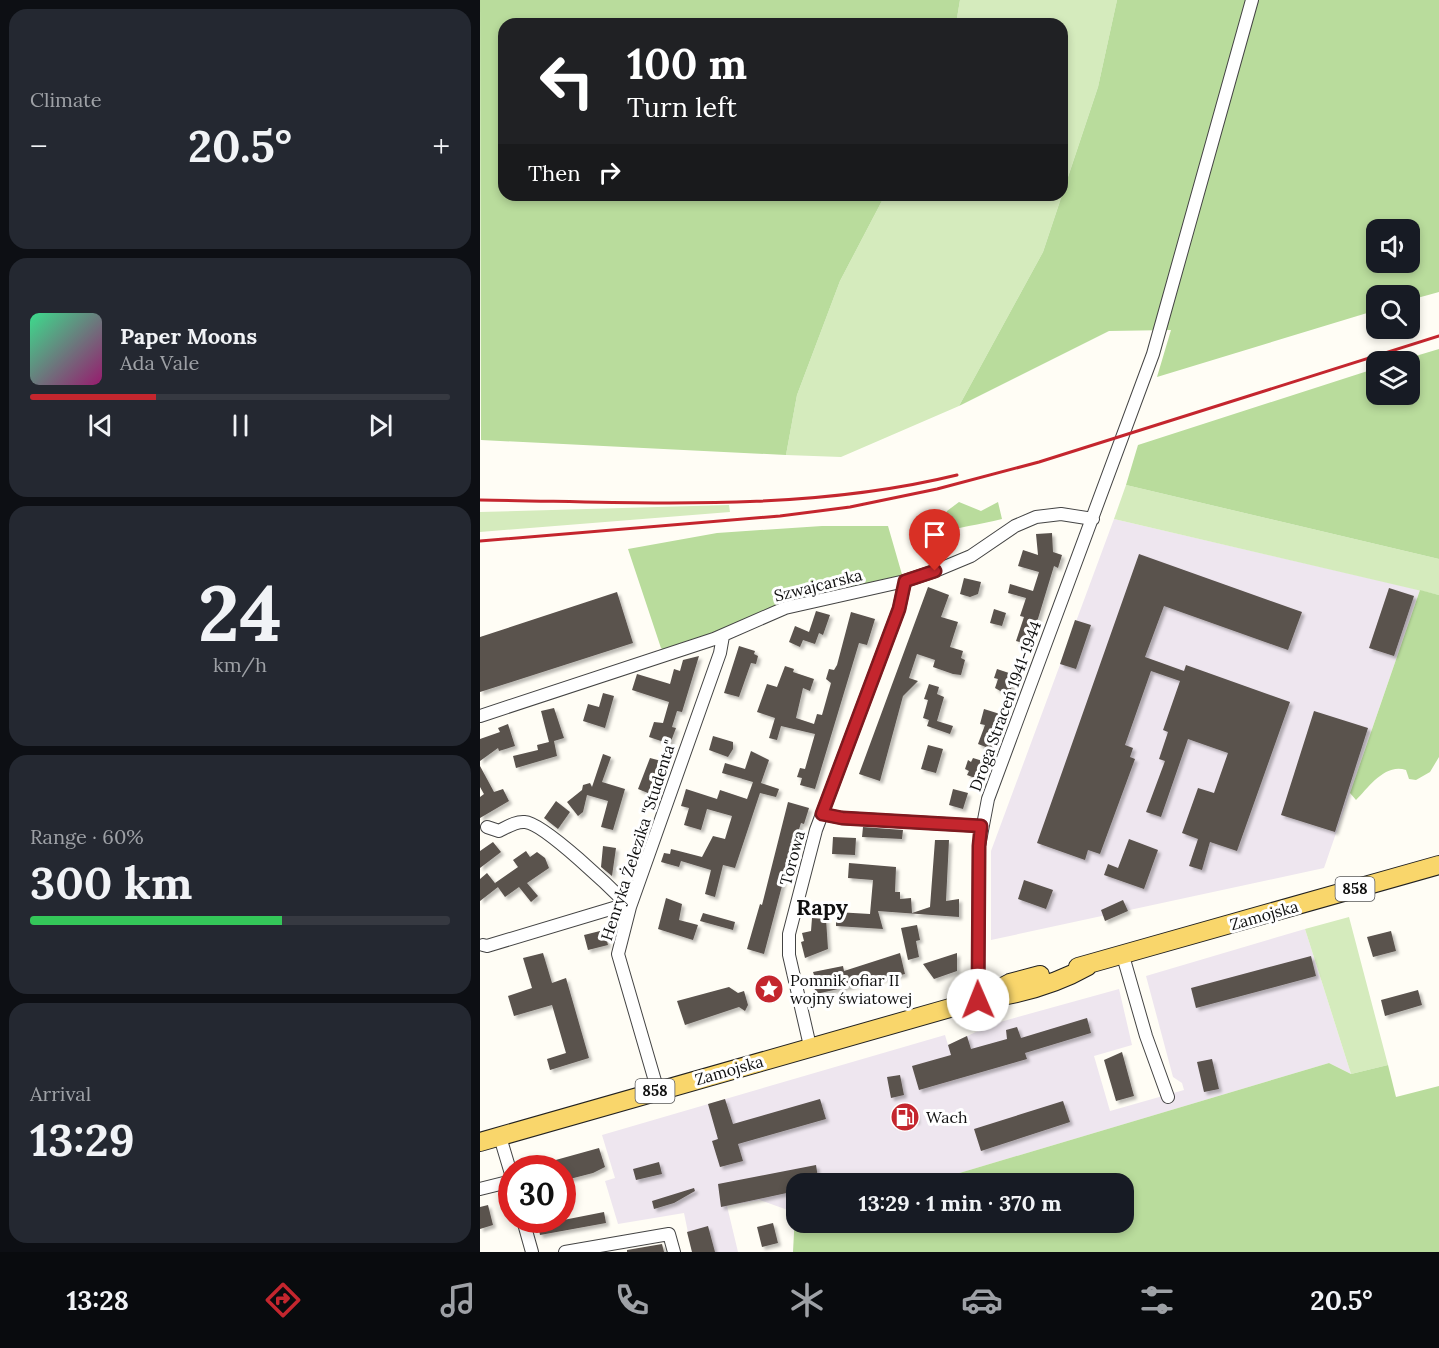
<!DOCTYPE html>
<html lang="en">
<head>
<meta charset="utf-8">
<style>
	body { margin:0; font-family:Lora,serif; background:#242831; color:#f1f3f6; height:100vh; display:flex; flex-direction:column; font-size:22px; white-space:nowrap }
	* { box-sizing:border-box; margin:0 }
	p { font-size:20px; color:#9ea1a6 }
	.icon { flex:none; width:33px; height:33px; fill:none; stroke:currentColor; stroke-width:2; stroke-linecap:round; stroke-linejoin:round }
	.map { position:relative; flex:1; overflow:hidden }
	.drawer { display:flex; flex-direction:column; gap:9px; padding:9px; background:#0d0f14; width:480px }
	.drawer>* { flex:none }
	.top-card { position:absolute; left:18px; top:18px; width:570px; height:183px; border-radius:18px; box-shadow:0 3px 9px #0003; background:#202124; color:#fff; overflow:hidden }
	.fabs { position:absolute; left:886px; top:219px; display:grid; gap:12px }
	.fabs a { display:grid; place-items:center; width:54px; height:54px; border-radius:12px; background:#171b24; box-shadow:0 3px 9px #0003; font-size:30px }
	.speed { position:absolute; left:18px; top:1155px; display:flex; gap:12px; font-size:30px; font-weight:700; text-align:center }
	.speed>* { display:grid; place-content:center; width:78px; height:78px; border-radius:50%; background:#171b24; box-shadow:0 3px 9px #0003; line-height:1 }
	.speed .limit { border:9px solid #d22; background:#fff; color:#111 }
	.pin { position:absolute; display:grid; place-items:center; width:51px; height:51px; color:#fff; margin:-62px -26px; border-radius:50% 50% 50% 0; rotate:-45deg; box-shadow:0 0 6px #0007 }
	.pin .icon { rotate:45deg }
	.me { position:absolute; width:66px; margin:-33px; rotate:359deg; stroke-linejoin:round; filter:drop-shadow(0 0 4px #0008) }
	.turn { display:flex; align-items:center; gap:21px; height:126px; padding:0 30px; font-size:27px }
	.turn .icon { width:78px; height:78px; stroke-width:2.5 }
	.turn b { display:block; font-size:42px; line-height:51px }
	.then { display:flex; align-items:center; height:57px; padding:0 30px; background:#0003; gap:12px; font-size:22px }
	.big { font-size:45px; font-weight:800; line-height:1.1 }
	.drawer .tile { flex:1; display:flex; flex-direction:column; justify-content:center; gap:9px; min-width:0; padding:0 21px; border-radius:18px; background:#242831 }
	.drawer .dial { align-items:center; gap:0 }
	.dial b { font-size:78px; line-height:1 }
	.song { display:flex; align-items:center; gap:18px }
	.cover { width:72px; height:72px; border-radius:9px; background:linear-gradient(135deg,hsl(150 70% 55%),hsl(320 70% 35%)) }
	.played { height:6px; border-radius:3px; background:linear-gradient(90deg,#c4262e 30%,#363941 30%) }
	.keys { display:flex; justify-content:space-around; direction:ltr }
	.heat { display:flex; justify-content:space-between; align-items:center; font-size:33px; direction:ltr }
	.charge { height:9px; border-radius:4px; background:linear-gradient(90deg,#34c759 60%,#363941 0) }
	.trip { position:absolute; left:306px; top:1173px; width:348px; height:60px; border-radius:18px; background:#171b24; box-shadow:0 3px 9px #0003; font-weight:800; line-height:60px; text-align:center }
	.tab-bar { display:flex; height:96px; justify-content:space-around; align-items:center; background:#090b0e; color:#9ea1a6 }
	.tab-bar .icon { width:42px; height:42px }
	.tab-bar .active { color:#c4262e }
	.tab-bar b { font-size:27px; color:#f1f3f6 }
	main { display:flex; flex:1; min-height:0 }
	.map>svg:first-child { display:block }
	.industrial { fill:#eee6ef }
	.green { fill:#d5ebbd }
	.forest { fill:#b9dc9c; fill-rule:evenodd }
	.building { fill:#5a524d; filter:url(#shadow) }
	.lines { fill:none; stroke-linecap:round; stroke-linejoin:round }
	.minor-casing { stroke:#444; stroke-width:14 }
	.primary-casing { stroke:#222; stroke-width:20 }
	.minor { stroke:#fff; stroke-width:12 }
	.primary { stroke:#f9d66b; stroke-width:18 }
	.rail { stroke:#c4262e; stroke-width:3 }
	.route-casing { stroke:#7f191e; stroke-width:15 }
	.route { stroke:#c4262e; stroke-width:10 }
	.labels { text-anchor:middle; stroke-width:6; stroke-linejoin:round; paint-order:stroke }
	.shield { fill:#fff; stroke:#585858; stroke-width:1.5 }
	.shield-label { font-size:15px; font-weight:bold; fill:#111 }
	.street-label { font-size:16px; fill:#111; stroke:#fff }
	.poi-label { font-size:16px; fill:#111; stroke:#fff; text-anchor:start }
	.district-label { font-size:22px; font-weight:bold; fill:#111; stroke:#fff }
</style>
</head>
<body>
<main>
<section class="drawer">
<div class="tile"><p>Climate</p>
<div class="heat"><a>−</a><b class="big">20.5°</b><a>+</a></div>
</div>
<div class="tile">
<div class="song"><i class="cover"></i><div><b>Paper Moons</b><p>Ada Vale</p></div></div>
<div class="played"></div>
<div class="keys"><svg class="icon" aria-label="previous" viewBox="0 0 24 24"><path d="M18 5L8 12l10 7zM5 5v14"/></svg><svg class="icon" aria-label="pause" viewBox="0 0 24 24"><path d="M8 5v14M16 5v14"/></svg><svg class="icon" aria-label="next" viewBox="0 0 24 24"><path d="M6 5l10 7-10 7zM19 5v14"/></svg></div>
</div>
<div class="tile dial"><b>24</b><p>km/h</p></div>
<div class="tile"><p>Range · 60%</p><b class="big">300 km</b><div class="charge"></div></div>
<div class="tile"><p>Arrival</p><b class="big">13:29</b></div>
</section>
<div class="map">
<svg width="959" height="1252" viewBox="0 0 959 1252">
	<defs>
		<filter id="shadow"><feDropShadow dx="3" dy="3" stdDeviation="1.5" flood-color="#0004"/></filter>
	</defs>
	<rect width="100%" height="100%" fill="#fffdf5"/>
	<path class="industrial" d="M 634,519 L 940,590 L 844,868 L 511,940 L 511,851 Z
		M 825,929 L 871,1074 L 849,1063 L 446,1183 L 316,1184 L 316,1213 L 280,1200 L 247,1206 L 258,1252 L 212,1252 L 204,1213 L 138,1224 L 125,1181 L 135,1178 L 122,1135 L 465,1035 L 468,1045 L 513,1024 L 639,989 L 652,1045 L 614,1056 L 630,1111 L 704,1090 L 702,1083 L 693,1077 L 666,976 Z"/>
	<path class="green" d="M 480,0 L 637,0 L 618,87 L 582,195 L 582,24 L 476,24 Z
		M 405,195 L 582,195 L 563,252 L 479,406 L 361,457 L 306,455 L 317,395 L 360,281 Z
		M 646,485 L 959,559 L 959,595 L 634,519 Z
		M 249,505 L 250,512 L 0,532 L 0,512 Z
		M 869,917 L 908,1065 L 871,1074 L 825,929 Z"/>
	<path class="forest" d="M 0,0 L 480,0 L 476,24 L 24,24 L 24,195 L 405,195 L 360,281 L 317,395 L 306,455 L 1,440 Z
		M 637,0 L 959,0 L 959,292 L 930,300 L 930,296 L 897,296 L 897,310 L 677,377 L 691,330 L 629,331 L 479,406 L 563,252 L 618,87 ZM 897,230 L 930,230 L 930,262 L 897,262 Z
		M 959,349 L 959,559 L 646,485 L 658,445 L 897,368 L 897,394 L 930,394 L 930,362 L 919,361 Z
		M 479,502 L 501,511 L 518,502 L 522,519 C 500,525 477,526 457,536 L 467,511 Z
		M 342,526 L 408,526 L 423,578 L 184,650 L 181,648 L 148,549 L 237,533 Z
		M 940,590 L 959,595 L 959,757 L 950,772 L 936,780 L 929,779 L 926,770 C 905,763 889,787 876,800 L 870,793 Z
		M 849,1063 L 871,1074 L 908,1065 L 916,1097 L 959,1086 L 959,1252 L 313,1252 L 315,1213 L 316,1222 L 644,1222 L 644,1184 L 446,1183 Z"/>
	<path class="building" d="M 572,533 L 573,552 L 582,555 L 578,568 L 574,566 L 550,645 L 536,641 L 544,617 L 540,616 L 546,598 L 528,593 L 530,584 L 553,591 L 559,572 L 538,566 L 543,550 L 558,555 L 556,534 Z
		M 659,554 L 822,612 L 808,650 L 684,606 L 665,657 L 704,671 L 706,665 L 810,702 L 757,851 L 730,842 L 722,870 L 709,866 L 718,839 L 702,833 L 718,788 L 734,793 L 748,753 L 708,739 L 681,817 L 666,812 L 685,761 L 679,759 L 688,732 L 683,730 L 700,681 L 671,671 L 645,745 L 653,748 L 650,757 L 655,759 L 620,854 L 608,850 L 605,860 L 557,843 Z
		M 484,578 L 501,582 L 498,594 L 490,597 L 480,594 Z
		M 448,587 L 469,595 L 461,617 L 478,622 L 470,647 L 483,651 L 481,658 L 485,660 L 481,675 L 473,674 L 453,667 L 455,660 L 437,654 L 429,678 L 438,681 L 423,696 L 400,781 L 379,774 Z
		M 909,588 L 934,596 L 914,656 L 889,648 Z
		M 137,592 L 153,643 L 0,692 L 0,637 Z
		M 514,609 L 526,613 L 522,626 L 510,623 Z
		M 336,611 L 350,615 L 343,635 L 339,633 L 335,644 L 323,640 L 320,647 L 309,642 L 315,626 L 329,632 Z
		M 371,612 L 395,619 L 387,645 L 379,643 L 335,789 L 320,785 L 322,778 L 317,777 L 320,768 L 325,769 L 335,734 L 301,726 L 297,740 L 289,738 L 295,718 L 277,712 L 287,684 L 297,687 L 305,666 L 314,669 L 313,672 L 334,679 L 330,691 L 323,688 L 316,718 L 334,724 L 337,714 L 342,715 L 351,683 L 346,679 L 349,669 L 354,670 L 357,665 Z
		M 595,620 L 611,625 L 596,669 L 580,664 Z
		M 259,646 L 275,651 L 274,654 L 278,656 L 276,664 L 271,663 L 259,697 L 244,693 Z
		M 219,656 L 202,712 L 197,711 L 192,727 L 196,728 L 190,744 L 169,737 L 174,722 L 183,723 L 189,702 L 152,690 L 157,674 L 190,684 L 194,669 L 200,671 L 203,660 Z
		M 517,669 L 535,675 L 529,696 L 515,688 L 518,679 L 514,678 Z
		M 449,684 L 459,687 L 457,694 L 464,697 L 457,721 L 473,726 L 470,734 L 447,726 L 449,720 L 443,718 L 448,700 L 444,699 Z
		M 123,693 L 134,696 L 125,728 L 103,721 L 108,704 L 119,707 Z
		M 74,708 L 84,738 L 74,741 L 77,756 L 36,768 L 33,756 L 58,750 L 57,745 L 69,742 L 61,711 Z
		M 504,709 L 523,715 L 511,749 L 498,744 L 505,725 L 500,724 Z
		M 834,711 L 888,728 L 855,832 L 801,815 Z
		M 28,724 L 35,746 L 19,751 L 18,748 L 0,761 L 0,739 L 20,732 L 18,728 Z
		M 233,736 L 253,742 L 253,749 L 248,757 L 229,750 Z
		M 448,745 L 463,749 L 456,773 L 441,769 Z
		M 271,751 L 289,760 L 281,783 L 299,789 L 296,797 L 280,793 L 255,868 L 243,865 L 235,897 L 225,894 L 231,870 L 201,861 L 199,867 L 181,862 L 184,853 L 190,854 L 191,849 L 222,857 L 233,836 L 245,839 L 252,816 L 227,809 L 221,830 L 204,825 L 209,808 L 201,806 L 206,789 L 237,799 L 240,790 L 267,799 L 273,782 L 242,773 L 245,763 L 265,769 Z
		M 123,754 L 131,757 L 122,782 L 145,789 L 133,830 L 121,827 L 128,801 L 107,795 L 103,812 L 98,816 L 87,802 L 102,790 L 103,785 L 110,783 L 112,787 Z
		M 170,758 L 185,762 L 173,795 L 158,789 Z
		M 493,758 L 506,762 L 500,780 L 487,775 L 489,771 L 485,769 L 488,760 L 491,762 Z
		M 0,766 L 14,792 L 23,789 L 29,801 L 0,818 L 0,797 L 4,794 L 0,787 Z
		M 473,789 L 488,793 L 483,809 L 469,805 Z
		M 76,801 L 90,812 L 78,829 L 64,818 Z
		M 308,802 L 329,808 L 324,824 L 321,823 L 307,867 L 284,954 L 267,949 L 280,904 L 282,905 Z
		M 383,827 L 423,830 L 422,839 L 382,837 Z
		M 353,837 L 376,838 L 375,855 L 352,854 Z
		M 649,839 L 678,850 L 664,889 L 624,875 L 628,864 L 638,868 Z
		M 455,840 L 469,840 L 466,901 L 479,899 L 479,917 L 398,911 L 403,929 L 356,926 L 356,912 L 390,914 L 393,880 L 368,878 L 369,863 L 416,867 L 415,892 L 420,892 L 420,899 L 431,898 L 432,913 L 450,907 Z
		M 13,842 L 21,852 L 0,868 L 0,851 Z
		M 123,846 L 136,848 L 132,876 L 121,867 Z
		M 46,851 L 50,857 L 57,852 L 65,858 L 69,868 L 47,883 L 58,896 L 51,902 L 39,887 L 25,897 L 15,883 L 38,867 L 33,860 Z
		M 7,873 L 18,887 L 0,901 L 0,879 Z
		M 544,880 L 573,890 L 566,909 L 538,899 Z
		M 186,898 L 202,904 L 199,920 L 218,925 L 213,940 L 178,929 Z
		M 643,900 L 648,911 L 625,921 L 621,910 Z
		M 223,913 L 255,922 L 253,930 L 220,921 Z
		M 332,918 L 346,919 L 348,949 L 325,958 L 321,942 L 324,941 L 322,933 L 331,931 Z
		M 437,925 L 440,940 L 436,941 L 439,957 L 428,960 L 421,928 Z
		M 124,930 L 128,945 L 108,950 L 104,935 Z
		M 911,931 L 916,951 L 893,957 L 887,937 Z
		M 63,953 L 72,983 L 86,978 L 109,1058 L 70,1070 L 67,1059 L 86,1053 L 72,1005 L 34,1016 L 28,996 L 52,988 L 43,958 Z
		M 420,953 L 425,974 L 336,994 L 332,979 L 335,978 L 333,972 L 363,966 L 364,971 Z
		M 477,953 L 477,971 L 454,979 L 443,964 Z
		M 831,956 L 836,976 L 716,1008 L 711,988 Z
		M 249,987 L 258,993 L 264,991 L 268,1005 L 265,1011 L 259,1007 L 205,1025 L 197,1001 Z
		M 938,990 L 942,1005 L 905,1016 L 901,1000 Z
		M 607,1018 L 611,1033 L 545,1053 L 547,1059 L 439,1090 L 432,1066 L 471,1055 L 468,1045 L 487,1036 L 491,1049 L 527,1039 L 526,1030 L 537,1027 L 541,1038 Z
		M 642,1052 L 654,1096 L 636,1101 L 624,1060 Z
		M 732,1059 L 739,1089 L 724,1092 L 717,1062 Z
		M 420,1075 L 424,1095 L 411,1098 L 407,1077 Z
		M 245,1099 L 253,1124 L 340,1099 L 346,1119 L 258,1144 L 263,1161 L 240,1167 L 232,1141 L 238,1139 L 228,1104 Z
		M 583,1101 L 590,1122 L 501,1151 L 494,1129 Z
		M 435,1108 L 437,1121 L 413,1125 L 413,1111 Z
		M 119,1148 L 125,1167 L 113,1173 L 82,1181 L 82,1168 L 55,1168 L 54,1166 Z
		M 179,1162 L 182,1174 L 156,1180 L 153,1169 Z
		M 336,1165 L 339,1184 L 316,1184 L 316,1191 L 241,1207 L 238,1184 Z
		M 214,1188 L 215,1191 L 194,1203 L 174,1209 L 172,1201 Z
		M 8,1205 L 13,1225 L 0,1229 L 0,1207 Z
		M 124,1212 L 126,1223 L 60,1235 L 58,1225 Z
		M 293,1223 L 298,1243 L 282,1247 L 277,1227 Z
		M 228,1226 L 235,1252 L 212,1252 L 207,1232 Z
		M 182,1244 L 184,1252 L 147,1252 L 147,1250 Z"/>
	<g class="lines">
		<g class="minor-casing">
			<path id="minor" d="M 0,716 L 234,639 L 305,608 L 425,581 L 455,571 L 491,556 L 535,526 L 556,517 L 581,514 L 613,519
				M 342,814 L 362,818 L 501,826
				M 7,827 L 19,831 C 27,827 36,821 45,822 C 64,823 134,891 150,907
				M 3,945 L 7,946 L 147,904
				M 643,956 L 666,1036 L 688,1097
				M 498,1000 L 499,846 L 508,799 L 673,354 L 772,0
				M 330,1046 L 309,955 L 309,934 L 336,830 L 419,609 L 425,581
				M 181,1090 L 175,1081 L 138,954 L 150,907 L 240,653 L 243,636
				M 20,1137 L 32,1177
				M 0,1189 L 32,1181
				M 43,1220 L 52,1252
				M 85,1252 L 189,1234 L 194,1252"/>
		</g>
		<g class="primary-casing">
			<path id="primary" d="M 598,967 L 959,865
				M 507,995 L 530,983 L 560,975
				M 0,1142 L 498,1000 C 537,995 573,986 608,966"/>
		</g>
		<use href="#minor" class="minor"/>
		<use href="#primary" class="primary"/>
		<path class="rail" d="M 0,500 C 158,502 322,513 477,475
			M 0,541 L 300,516 L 370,507 L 457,489 L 559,462 L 959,336"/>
	</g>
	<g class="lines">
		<g class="route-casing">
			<path id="route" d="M 455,571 L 425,581 L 419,609 L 342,814 L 362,818 L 501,826 L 499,846 L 498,1000"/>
		</g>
		<use href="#route" class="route"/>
	</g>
	<defs>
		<g id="sight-disc" transform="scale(1.5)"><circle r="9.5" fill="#c4262e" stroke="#fff"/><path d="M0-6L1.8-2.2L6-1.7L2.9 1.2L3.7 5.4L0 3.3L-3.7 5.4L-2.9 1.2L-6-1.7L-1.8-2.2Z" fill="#fff"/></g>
		<g id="fuel-disc" transform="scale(1.5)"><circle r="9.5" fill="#c4262e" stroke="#fff"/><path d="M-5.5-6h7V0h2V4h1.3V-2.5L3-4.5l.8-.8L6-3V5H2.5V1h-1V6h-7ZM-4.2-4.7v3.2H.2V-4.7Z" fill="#fff"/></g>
	</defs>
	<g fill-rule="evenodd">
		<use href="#sight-disc" x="289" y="989"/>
		<use href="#fuel-disc" x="425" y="1117"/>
	</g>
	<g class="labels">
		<g class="shield">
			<rect x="855.5" y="877" width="39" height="24" rx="4.5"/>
			<rect x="155.5" y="1079" width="39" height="24" rx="4.5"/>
		</g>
		<g class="shield-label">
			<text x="875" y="894">858</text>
			<text x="175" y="1096">858</text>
		</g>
		<g class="street-label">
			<text transform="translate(338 585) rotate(-14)" y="6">Szwajcarska</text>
			<text transform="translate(525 706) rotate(-70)" y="6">Droga Straceń 1941-1944</text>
			<text transform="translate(158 840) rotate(-72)" y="6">Henryka Żelezika "Studenta"</text>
			<text transform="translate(312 858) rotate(-75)" y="6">Torowa</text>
			<text transform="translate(784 915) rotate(-16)" y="6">Zamojska</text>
			<text transform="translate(249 1070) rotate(-16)" y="6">Zamojska</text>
		</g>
		<g class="poi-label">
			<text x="310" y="986">Pomnik ofiar II<tspan x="310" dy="18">wojny światowej</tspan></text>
			<text x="446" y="1123">Wach</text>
		</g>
		<g class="district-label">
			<text x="342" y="915">Rapy</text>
		</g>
	</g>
</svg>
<div class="fabs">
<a><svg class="icon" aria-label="sound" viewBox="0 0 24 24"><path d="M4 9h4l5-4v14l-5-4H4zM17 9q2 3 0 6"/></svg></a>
<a><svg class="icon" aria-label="search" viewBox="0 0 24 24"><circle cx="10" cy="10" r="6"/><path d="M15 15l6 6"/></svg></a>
<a><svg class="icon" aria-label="layers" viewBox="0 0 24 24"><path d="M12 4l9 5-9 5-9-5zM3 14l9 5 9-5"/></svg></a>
</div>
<div class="speed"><div class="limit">30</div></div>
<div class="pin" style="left:455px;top:571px;background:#d93025"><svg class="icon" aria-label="arrive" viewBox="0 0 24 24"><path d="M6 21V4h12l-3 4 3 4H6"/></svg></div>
<svg class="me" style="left:498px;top:1000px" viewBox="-20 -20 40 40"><circle r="19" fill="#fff"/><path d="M0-13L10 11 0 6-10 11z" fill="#c4262e"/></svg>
<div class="trip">13:29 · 1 min · 370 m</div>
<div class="top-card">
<div class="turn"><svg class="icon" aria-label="left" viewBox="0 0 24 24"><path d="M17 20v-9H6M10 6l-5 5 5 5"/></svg><div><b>100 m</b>Turn left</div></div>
<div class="then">Then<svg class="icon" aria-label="right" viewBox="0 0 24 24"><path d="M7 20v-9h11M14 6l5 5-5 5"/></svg></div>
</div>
</div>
</main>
<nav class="tab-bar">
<b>13:28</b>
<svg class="icon active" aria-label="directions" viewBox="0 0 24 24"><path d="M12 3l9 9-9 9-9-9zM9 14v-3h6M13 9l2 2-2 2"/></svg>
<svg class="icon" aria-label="music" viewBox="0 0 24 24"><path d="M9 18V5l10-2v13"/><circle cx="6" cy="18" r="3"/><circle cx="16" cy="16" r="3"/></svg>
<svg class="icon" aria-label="phone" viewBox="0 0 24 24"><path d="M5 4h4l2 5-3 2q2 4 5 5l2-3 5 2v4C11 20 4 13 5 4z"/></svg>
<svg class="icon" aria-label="climate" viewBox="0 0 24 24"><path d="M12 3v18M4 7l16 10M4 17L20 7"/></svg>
<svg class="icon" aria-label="car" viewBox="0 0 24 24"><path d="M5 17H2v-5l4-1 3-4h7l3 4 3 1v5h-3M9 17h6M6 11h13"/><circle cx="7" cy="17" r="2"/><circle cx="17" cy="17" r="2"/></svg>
<svg class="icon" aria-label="filters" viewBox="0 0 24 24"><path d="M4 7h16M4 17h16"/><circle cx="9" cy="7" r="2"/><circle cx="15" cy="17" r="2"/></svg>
<b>20.5°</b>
</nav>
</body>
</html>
